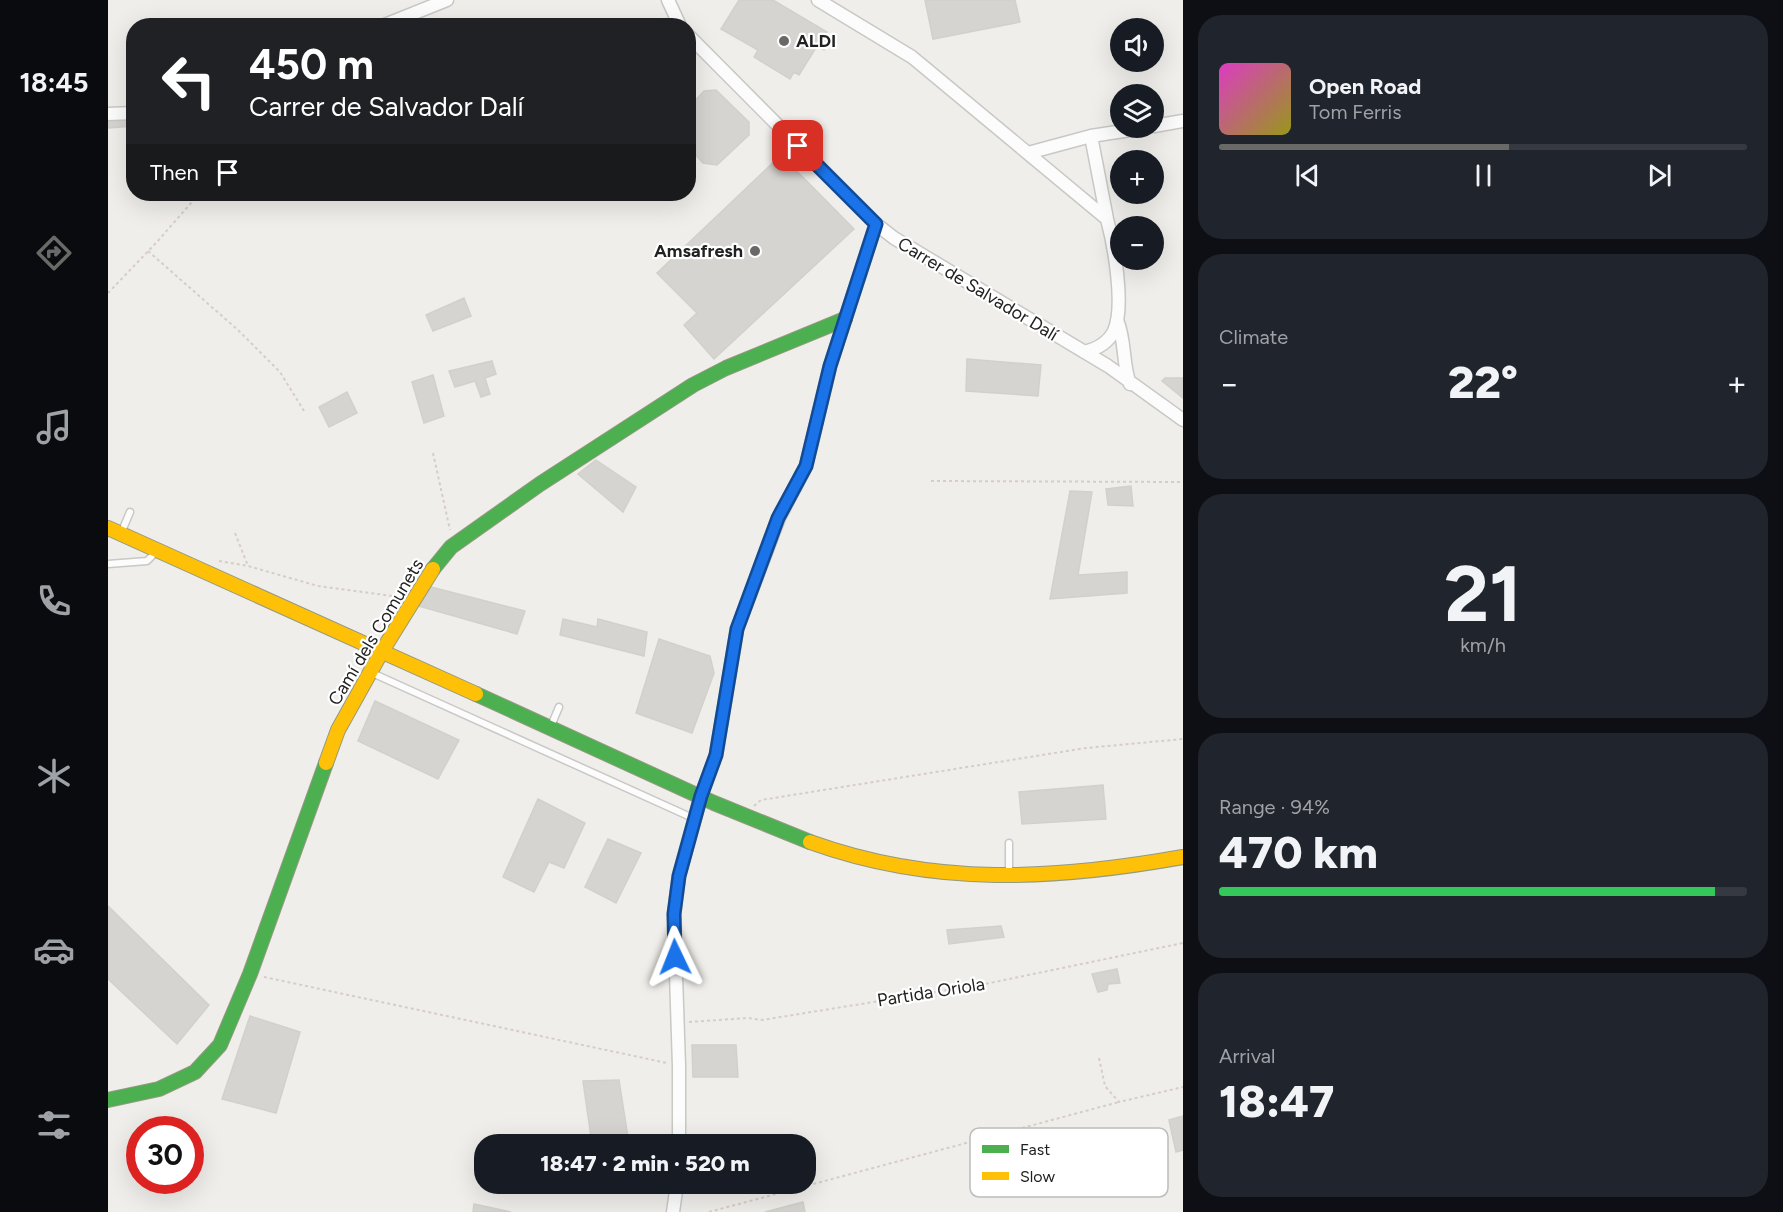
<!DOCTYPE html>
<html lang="en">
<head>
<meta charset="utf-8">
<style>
	body { margin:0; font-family:Figtree,sans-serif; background:#20242c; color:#f1f3f6; height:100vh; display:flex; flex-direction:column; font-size:22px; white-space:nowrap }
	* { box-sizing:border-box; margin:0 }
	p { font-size:20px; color:#9ea1a6 }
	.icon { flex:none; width:33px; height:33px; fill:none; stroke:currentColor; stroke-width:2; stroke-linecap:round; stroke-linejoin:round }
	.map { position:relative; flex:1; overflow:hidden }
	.side { display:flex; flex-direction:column; gap:15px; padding:15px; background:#0d0f14; width:600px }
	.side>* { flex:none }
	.hud { position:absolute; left:18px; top:18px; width:570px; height:183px; border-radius:24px; box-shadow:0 6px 24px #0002; background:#202124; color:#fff; overflow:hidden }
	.tools { position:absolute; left:1002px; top:18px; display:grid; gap:12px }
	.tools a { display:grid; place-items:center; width:54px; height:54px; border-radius:50%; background:#171b24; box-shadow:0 6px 24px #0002; font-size:30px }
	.speed { position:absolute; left:18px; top:1116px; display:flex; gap:12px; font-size:30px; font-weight:700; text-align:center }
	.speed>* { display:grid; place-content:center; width:78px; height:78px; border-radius:50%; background:#171b24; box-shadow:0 6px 24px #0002; line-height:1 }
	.speed .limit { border:9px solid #d22; background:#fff; color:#111 }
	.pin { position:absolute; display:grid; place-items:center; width:51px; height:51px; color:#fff; margin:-26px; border-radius:12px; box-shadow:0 3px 9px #0006 }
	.me { position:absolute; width:66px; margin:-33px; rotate:358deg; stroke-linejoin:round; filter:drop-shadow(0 0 4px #0008) }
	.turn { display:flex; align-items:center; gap:21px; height:126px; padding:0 24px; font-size:27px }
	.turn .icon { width:78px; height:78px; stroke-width:2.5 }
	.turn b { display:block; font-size:42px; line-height:51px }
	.then { display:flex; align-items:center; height:57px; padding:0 24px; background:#0003; gap:12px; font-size:22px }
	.big { font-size:45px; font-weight:800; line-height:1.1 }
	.side .widget { flex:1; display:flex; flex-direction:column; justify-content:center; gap:9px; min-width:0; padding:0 21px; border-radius:24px; background:#20242c }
	.side .dial { align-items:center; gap:0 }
	.dial b { font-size:78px; line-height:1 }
	.song { display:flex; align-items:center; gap:18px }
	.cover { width:72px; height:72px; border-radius:9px; background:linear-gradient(135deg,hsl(310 70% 55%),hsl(60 70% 35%)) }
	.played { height:6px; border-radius:3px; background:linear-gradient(90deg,#696967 55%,#363941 55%) }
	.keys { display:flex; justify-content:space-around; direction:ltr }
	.heat { display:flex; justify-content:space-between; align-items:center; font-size:33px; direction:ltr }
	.charge { height:9px; border-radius:4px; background:linear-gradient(90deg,#34c759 94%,#363941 0) }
	.trip { position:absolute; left:366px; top:1134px; width:342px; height:60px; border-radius:24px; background:#171b24; box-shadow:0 6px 24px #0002; font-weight:800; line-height:60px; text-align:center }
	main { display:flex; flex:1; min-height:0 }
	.tabs { display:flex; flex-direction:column; width:108px; justify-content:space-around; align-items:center; background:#090b0e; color:#9ea1a6 }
	.tabs .icon { width:42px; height:42px }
	.tabs .current { color:#696967 }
	.tabs b { font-size:27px; color:#f1f3f6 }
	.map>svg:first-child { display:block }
	.building { fill:#d6d4d1; stroke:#d2d0cb; stroke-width:1.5 }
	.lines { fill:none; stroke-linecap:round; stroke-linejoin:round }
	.lane-casing { stroke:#c8c8c6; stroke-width:9 }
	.street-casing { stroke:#c8c8c6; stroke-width:15 }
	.fast-casing { stroke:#959982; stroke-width:16 }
	.slow-casing { stroke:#959982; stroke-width:16 }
	.path { stroke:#d8ccc8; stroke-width:2; stroke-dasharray:3 3; stroke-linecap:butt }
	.lane { stroke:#fdfcfc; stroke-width:6 }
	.street { stroke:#fdfcfc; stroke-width:12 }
	.fast { stroke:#4caf50; stroke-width:14 }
	.slow { stroke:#ffc107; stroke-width:14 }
	.route-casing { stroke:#114b97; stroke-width:15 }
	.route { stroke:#1a73e8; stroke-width:10 }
	.poi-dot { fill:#696967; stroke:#fff; stroke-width:2 }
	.labels { text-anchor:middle; stroke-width:4.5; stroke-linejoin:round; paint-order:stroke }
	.poi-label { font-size:18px; font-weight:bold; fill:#212121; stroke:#fff; text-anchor:start }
	.street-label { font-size:18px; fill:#212121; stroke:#fff }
	.key { fill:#fff; stroke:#bcbcbc; stroke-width:1.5 }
	.key-label { font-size:16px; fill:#212121 }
</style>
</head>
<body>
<main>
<nav class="tabs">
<b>18:45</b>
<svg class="icon current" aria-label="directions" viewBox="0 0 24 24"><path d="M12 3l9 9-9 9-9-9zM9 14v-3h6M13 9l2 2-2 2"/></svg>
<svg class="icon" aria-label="music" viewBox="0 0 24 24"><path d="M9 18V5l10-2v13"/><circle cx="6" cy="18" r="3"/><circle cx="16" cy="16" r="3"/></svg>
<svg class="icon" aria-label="phone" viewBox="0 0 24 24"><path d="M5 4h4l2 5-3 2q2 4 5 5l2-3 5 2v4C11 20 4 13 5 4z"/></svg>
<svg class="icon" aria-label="climate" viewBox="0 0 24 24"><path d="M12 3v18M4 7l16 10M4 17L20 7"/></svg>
<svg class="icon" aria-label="car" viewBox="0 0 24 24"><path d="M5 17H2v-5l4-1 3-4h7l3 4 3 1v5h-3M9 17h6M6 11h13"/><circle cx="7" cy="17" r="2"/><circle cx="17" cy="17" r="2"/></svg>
<svg class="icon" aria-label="filters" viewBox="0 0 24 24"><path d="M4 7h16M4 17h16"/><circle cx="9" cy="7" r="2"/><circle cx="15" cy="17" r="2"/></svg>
</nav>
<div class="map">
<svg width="1075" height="1212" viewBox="0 0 1075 1212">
	<rect width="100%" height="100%" fill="#efeeea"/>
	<path class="building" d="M 631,0 L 665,0 L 719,32 L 715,39 L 720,43 L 716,50 L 709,46 L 691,75 L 686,72 L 682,79 L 646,57 L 650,50 L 613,29 Z
		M 817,0 L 907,0 L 912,22 L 825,39 Z
		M 608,90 L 641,122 L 641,135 L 609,165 L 595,163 L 580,147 L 580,108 L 596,91 Z
		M 26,119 L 26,126 L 0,128 L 0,120 Z
		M 673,155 L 746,229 L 606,359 L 576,325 L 589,313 L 549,273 Z
		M 356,298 L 363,316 L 325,331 L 318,315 Z
		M 859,359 L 933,365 L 930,396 L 858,391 Z
		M 384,361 L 388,374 L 377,378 L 382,394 L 373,397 L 367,381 L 347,387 L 341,371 Z
		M 325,375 L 336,416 L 316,423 L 304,382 Z
		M 1057,378 L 1075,378 L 1075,398 L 1054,381 Z
		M 239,392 L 249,413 L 221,427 L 211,407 Z
		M 488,460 L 528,487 L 515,512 L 470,474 Z
		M 1023,486 L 1025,506 L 1000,505 L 998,489 Z
		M 962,491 L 984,492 L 970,575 L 1019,572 L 1019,593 L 942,599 Z
		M 323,587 L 417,611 L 409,634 L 311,606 Z
		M 455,619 L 489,627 L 490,619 L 539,632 L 536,656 L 452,635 Z
		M 551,639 L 602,656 L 606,673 L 584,733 L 528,713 Z
		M 267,701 L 351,740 L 330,779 L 250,741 Z
		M 995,785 L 998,819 L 914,824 L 911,792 Z
		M 430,799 L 477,823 L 456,868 L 441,862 L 426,892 L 395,877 Z
		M 500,839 L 533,853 L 508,903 L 477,887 Z
		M 0,906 L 101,1005 L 69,1044 L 0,979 Z
		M 893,926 L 896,937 L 841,944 L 839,930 Z
		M 1009,969 L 1012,983 L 1000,984 L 999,990 L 990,992 L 984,974 Z
		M 142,1016 L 192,1032 L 168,1113 L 114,1099 Z
		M 584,1045 L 628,1045 L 630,1077 L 585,1077 Z
		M 511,1080 L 521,1144 L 484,1144 L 475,1081 Z
		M 1075,1116 L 1075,1150 L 1068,1152 L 1061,1120 Z
		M 695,1202 L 697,1212 L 657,1212 Z
		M 366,1204 L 403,1212 L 365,1212 Z"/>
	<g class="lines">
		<g class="lane-casing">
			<path id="lane" d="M 14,531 L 22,512
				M 0,564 L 39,561 L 47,553
				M 262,672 L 587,819
				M 443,726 L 451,707
				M 901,843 L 901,875"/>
		</g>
		<g class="street-casing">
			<path id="street" d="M 560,0 L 572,26
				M 710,0 L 804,57 L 999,219 C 1006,245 1017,306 1006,331 C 1000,343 989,349 976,352
				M 274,26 L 339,0
				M 580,35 L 768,224 L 786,238 L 1000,366 L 1075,420
				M 0,114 L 26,113
				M 1046,126 L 1075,121
				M 983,136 L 999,219
				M 920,153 L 983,136 L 1035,128
				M 1009,320 C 1018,341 1014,363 1022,384
				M 571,1144 L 571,1066 L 566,914 L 571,875 L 593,796 L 608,755 L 629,629 L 671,518 L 698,466 L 722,366 L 768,224
				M 565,1212 L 569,1184"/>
		</g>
		<g class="fast-casing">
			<path id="fast" d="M 325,569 L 343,547 L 432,484 L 585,385 L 618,368 L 737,319
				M 368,694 L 606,803 L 702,842
				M 0,1100 L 51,1089 L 87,1072 L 112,1045 L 142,974 L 218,763"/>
		</g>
		<g class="slow-casing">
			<path id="slow" d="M 0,528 L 368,694
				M 218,763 L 230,730 L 274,651 L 325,569
				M 702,842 C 827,887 946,880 1075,857"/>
		</g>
		<path class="path" d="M 40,251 L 130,330 L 172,372 L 196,411
			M 0,293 L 48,243 L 91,194
			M 325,453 L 342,530
			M 823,481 L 1075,482
			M 127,533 L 140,566 L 210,586 L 292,597
			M 111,561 L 140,566
			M 646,806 L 653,800 L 978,748 L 1075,739
			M 156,977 L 559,1063
			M 581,1022 L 640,1018 L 654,1020 L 877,984 L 1075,943
			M 991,1058 L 997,1086 L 1011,1102 L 1075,1087
			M 601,1212 L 1011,1102"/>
		<use href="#lane" class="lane"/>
		<use href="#street" class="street"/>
		<use href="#fast" class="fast"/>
		<use href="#slow" class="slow"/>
	</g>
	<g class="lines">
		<g class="route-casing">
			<path id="route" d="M 567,957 L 566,914 L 571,876 L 593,796 L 608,755 L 629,629 L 670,518 L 698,466 L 722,366 L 768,224 L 690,146"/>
		</g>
		<use href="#route" class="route"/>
	</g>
	<g class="poi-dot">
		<circle cx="676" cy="41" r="6"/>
		<circle cx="647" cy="251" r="6"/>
	</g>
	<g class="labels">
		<g class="poi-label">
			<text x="688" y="47">ALDI</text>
			<text x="635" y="257" text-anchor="end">Amsafresh</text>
		</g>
		<g class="street-label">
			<text transform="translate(870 289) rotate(31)" y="6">Carrer de Salvador Dalí</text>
			<text transform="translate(268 632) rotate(-59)" y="6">Camí dels Comunets</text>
			<text transform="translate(823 992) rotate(-9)" y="6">Partida Oriola</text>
		</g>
	</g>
	<rect x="862" y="1128" width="198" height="69" rx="9" class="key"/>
	<rect x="874" y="1145" width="27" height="8" fill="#4caf50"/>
	<rect x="874" y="1172" width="27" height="8" fill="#ffc107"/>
	<g class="key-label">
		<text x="912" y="1155">Fast</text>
		<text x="912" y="1182">Slow</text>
	</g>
</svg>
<div class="tools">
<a><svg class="icon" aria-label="sound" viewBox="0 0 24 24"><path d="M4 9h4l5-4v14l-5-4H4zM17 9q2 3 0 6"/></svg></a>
<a><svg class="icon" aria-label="layers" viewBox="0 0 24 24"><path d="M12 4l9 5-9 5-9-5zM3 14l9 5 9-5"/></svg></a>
<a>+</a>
<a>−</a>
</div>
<div class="speed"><div class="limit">30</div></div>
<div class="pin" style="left:690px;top:146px;background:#d93025"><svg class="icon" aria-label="arrive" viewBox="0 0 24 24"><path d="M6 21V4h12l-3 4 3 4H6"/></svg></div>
<svg class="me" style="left:567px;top:957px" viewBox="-20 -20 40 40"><path d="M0-17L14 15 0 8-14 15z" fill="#1a73e8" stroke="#fff" stroke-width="4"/></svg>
<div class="trip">18:47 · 2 min · 520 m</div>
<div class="hud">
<div class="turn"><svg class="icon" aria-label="left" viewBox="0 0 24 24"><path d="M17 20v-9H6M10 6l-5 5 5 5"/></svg><div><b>450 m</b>Carrer de Salvador Dalí</div></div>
<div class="then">Then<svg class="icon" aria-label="arrive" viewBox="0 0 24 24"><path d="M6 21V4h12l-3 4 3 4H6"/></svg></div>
</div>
</div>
<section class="side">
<div class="widget">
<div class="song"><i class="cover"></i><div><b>Open Road</b><p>Tom Ferris</p></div></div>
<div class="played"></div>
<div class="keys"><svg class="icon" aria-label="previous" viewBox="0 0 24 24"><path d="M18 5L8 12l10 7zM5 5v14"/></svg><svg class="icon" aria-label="pause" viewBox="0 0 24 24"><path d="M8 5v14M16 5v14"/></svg><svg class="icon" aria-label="next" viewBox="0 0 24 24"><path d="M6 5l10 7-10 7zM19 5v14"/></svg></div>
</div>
<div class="widget"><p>Climate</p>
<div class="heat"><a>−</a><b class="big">22°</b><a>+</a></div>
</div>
<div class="widget dial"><b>21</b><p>km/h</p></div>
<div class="widget"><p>Range · 94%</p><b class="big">470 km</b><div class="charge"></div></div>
<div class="widget"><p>Arrival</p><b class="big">18:47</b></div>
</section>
</main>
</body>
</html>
